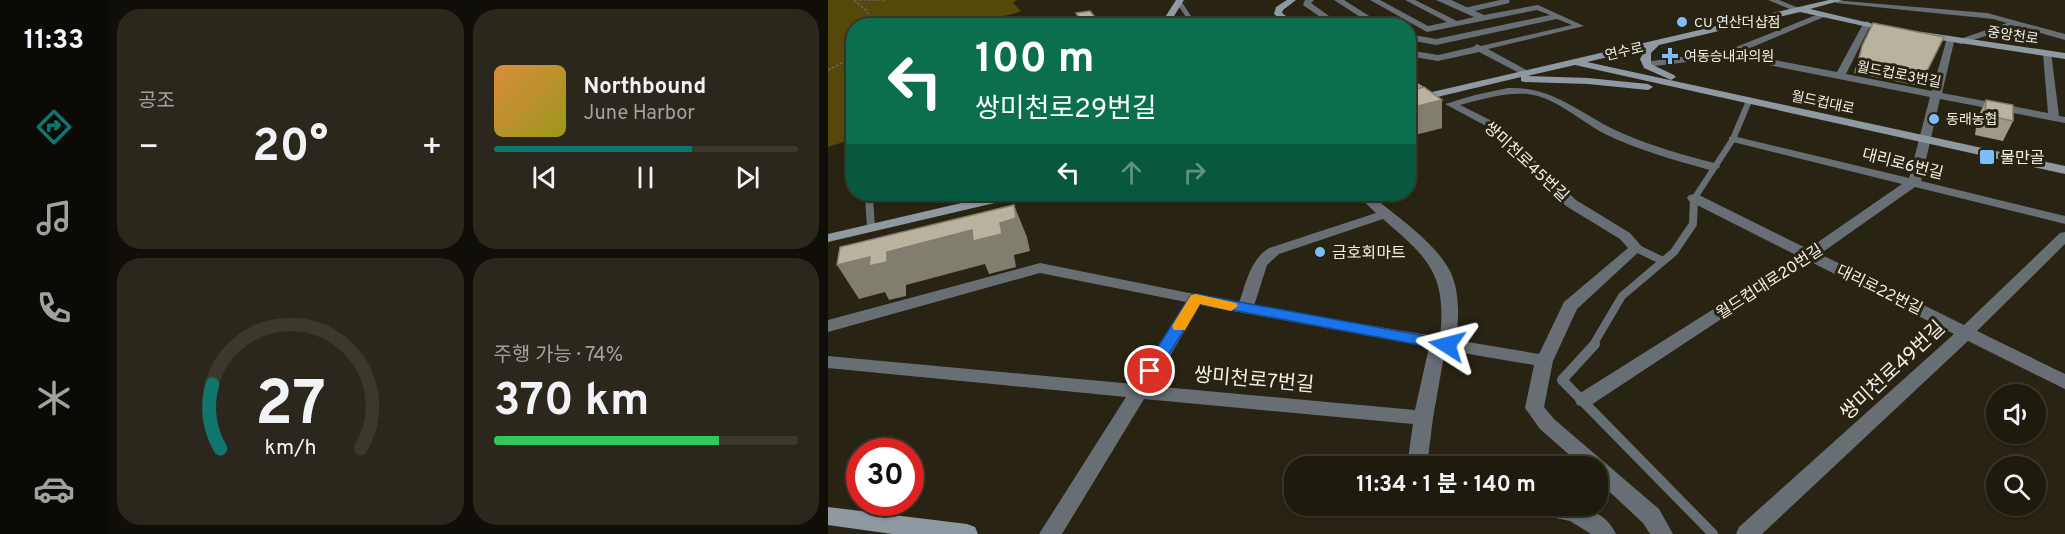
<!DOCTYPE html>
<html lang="ko">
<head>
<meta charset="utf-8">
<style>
	body { margin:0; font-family:Overpass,"Noto Sans KR",sans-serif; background:#2b271c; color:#f1f3f6; height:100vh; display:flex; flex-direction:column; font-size:22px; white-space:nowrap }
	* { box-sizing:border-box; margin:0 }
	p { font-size:20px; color:#a1a19e }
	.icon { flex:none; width:33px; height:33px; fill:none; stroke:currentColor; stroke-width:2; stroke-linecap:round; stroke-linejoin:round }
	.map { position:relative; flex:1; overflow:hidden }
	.side { display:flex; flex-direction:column; gap:9px; padding:9px; background:#100e08; width:720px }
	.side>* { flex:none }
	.top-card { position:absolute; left:18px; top:18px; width:570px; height:183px; border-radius:24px; box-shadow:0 2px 4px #0004,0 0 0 2px #3c382e; background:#0b6e4f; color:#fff; overflow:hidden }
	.controls { position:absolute; left:1158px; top:384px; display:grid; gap:12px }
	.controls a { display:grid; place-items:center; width:60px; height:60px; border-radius:50%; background:#1e1a0e; box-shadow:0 2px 4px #0004,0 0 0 2px #3c382e; font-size:30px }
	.speed { position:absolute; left:18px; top:438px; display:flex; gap:12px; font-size:30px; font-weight:700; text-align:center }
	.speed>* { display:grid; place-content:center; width:78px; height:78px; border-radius:50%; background:#1e1a0e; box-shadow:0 2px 4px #0004,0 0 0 2px #3c382e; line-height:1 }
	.speed .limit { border:9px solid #d22; background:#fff; color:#111 }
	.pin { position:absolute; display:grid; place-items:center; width:51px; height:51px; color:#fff; margin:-26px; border:3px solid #fff; border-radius:50%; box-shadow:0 2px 6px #0007 }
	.me { position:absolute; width:66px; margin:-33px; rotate:279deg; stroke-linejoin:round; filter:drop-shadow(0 0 4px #0008) }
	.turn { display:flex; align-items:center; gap:21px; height:126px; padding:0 30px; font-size:27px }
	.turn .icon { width:78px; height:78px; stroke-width:2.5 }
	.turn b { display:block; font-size:42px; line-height:51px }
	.lanes { display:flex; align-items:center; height:57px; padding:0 30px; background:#0003; justify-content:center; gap:30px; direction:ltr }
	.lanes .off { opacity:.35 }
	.big { font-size:45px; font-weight:700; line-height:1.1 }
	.side .widget { flex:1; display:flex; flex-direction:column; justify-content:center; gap:9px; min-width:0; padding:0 21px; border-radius:24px; background:#2b271c }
	.side .dial { align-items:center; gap:0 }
	.dial svg { height:156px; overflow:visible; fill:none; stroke:#3c382e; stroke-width:7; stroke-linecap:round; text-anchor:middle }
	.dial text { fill:#f1f3f6; stroke:none }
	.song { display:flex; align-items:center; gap:18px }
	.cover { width:72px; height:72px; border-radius:9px; background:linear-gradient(135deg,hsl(30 70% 55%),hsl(60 70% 35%)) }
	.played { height:6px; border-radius:3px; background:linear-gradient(90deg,#0f766e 65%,#3c382e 65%) }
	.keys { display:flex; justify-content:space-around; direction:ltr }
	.heat { display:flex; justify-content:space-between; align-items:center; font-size:33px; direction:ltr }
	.charge { height:9px; border-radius:4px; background:linear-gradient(90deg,#34c759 74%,#3c382e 0) }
	.side .tiles { flex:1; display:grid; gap:9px; grid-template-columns:repeat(2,1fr) }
	.trip { position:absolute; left:456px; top:456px; width:324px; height:60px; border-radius:24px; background:#1e1a0e; box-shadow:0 2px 4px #0004,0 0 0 2px #3c382e; font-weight:700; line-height:60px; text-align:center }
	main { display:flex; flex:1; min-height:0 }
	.tabs { display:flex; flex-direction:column; width:108px; justify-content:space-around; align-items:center; background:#0c0a06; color:#a1a19e }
	.tabs .icon { width:42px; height:42px }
	.tabs .selected { color:#0f766e }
	.tabs b { font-size:27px; color:#f1f3f6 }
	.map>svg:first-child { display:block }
	.forest { fill:#56470b }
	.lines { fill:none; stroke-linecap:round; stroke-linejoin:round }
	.path { stroke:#6b6759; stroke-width:1.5; stroke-dasharray:3 1.5; stroke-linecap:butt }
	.lane-far3 { stroke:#676e74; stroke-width:5 }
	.lane-far2 { stroke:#676e74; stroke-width:6 }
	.lane-far1 { stroke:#676e74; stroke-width:8 }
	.lane { stroke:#676e74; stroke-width:10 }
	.street { fill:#676e74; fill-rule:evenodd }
	.secondary { fill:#8e99a2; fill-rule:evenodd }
	.wall { fill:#9e9988 }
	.shaded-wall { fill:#817d6f }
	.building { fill:#b8b29e; stroke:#817d6f; stroke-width:1.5 }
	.route { fill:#1a73e8; stroke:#114b97; stroke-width:1.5 }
	.slow { fill:#f59e0b }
	.poi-dot { fill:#7bbef8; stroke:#282313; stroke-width:2 }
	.labels { text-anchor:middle; stroke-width:6; stroke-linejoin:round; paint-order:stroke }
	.far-poi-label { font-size:14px; fill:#f2efe5; stroke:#282313; text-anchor:start }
	.far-street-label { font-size:14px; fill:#f2efe5; stroke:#282313 }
	.poi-label { font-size:16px; fill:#f2efe5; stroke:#282313; text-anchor:start }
	.street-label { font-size:16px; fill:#f2efe5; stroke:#282313 }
	.near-street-label { font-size:20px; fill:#f2efe5; stroke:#282313 }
</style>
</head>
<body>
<main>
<nav class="tabs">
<b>11:33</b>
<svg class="icon selected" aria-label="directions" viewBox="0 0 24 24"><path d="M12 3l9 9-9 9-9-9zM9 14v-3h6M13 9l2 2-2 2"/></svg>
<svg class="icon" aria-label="music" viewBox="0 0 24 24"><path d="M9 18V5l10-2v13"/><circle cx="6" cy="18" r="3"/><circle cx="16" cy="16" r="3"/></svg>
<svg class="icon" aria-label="phone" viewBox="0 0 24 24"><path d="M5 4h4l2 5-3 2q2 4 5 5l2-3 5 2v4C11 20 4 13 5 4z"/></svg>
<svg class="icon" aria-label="climate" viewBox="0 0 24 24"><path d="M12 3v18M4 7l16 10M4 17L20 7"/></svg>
<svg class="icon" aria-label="car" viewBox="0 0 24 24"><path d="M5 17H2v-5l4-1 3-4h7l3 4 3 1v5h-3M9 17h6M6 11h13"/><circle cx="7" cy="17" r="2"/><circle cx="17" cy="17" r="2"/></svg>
</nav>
<section class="side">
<div class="tiles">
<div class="widget"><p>공조</p>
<div class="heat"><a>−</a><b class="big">20°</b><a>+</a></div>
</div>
<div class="widget">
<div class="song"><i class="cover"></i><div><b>Northbound</b><p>June Harbor</p></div></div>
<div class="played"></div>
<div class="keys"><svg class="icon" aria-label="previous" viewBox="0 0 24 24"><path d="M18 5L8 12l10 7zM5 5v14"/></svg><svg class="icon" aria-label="pause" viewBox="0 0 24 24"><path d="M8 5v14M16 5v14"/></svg><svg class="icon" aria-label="next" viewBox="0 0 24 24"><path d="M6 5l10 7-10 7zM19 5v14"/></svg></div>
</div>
<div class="widget dial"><svg viewBox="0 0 100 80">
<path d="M14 69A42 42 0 1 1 86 69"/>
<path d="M14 69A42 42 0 0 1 10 36" stroke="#0f766e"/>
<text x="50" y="56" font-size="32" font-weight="700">27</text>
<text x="50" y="72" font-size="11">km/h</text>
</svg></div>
<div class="widget"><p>주행 가능 · 74%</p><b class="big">370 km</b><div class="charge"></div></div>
</div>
</section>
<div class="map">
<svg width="1237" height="534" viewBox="0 0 1237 534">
	<rect width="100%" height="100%" fill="#282313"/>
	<path class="forest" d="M 0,0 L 188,0 L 185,3 L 193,11 C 180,17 165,16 152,22 L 150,25 L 26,26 L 25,139 L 0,147 Z"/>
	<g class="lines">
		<path class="path" d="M 26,0 L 39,11 L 47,26
			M 31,0 L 57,0
			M 0,70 L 26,57"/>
		<path class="lane-far3" d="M 351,2 L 362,19 L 361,26
			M 639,10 L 679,1
			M 327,26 L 338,22"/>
		<path class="lane-far2" d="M 41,194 L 41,199
			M 866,199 L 905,139 L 921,101"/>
		<path class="lane-far1" d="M 41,198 L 43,227
			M 808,248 L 835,261
			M 765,345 L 794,296 L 846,252 L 865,224 L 866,198"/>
		<path class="lane" d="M 767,344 L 734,380 L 885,534"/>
		<path class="street" d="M 477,0 L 486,0 L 483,3 L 515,26 L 505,26 L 475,5 Z
			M 506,0 L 516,0 L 557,26 L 546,26 Z
			M 542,0 L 552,0 L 600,26 L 619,22 L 577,0 L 587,0 L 629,21 L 646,17 L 608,0 L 623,0 L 656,15 L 710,5 L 756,26 L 660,49 L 702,72 L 702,76 L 699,77 L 651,52 L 610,61 L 580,56 L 580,50 L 610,55 L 645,47 L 649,44 L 653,46 L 744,25 L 729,19 L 608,45 L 580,40 L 580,34 L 608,39 L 722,15 L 709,10 L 599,32 Z
			M 940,0 L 951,0 L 976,10 L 969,12 Z
			M 1005,0 L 1159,13 L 1237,34 L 1237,40 L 1188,26 L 1133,44 L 1126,42 L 1114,93 L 1220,113 L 1215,54 L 1223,52 L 1231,116 L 1237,117 L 1237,123 L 1112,99 L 1093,181 L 1237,216 L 1237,224 L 1087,187 L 992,254 L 1136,325 L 1232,233 L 1237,232 L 1237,244 L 1149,331 L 1237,374 L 1237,389 L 1140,341 L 934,534 L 908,534 L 911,527 L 1126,334 L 981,261 L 763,405 L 756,407 L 749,405 L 747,400 L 749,395 L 970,256 L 861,201 L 859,198 L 861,195 L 871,195 L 980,249 L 1074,184 L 901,141 L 901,137 L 905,136 L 1081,178 L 1102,97 L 900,57 L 819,67 L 814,64 L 816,62 L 898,51 L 993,13 L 997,15 L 996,17 L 910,53 L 1009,72 L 1035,24 L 1039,21 L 1043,24 L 1018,74 L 1104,91 L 1119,38 L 1125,38 L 1126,41 L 1179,23 L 1165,19 L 1008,3 Z
			M 680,88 C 722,86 749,111 785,129 C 819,145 855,155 890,164 L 892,167 L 886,171 L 882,170 C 846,160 810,150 777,134 C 752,121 729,98 700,94 C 677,92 654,99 632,105 L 668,123 L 748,200 L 802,233 L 815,248 L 749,309 L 725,361 L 716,407 L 726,419 L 831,509 L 845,534 L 822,534 L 815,523 L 770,481 L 770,466 L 754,466 L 712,429 L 697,408 L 706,365 L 617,350 L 605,418 L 599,466 L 579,466 L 585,424 L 316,399 L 234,534 L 211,534 L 298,397 L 0,368 L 0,356 L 306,384 L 358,302 L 212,273 L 0,332 L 0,320 L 212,263 L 411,303 C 418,283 422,260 441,248 L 548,213 L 528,194 L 541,194 C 566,214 607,242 622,271 C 632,291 631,318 628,340 L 711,354 L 736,302 L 800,248 L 792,239 L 738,206 L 660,127 L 617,104 L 647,95 ZM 555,219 C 600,258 619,274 612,337 L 426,306 L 439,265 L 451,254 ZM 372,305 L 601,347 L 587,410 L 324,386 Z
			M 700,506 C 730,503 773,501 788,534 L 763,534 L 742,521 L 703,513 Z"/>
		<path class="secondary" d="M 348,0 L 356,0 L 343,21 L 362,26 L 343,26 L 334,22 Z
			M 459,0 L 468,0 L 455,10 L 454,13 L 471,26 L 461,26 L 446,14 L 448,7 Z
			M 1001,0 L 1015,0 L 982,9 L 1067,29 L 1063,32 L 972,12 L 831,45 L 823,53 L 823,64 L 846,75 L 848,77 L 843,80 L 816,68 L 812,59 L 818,48 L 759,62 L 1237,166 L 1237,174 L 747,65 L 699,76 L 760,78 L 820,84 L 825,87 L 820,90 L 760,84 L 697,82 L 693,81 L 693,77 L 580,104 L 580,98 L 594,95 L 580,85 L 580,77 L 604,92 Z
			M 1095,32 L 1237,53 L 1237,59 L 1092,37 L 1091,35 Z
			M 172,194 L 194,194 L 192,197 L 0,242 L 0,234 Z
			M 0,507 L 139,524 L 147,527 L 150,534 L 64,534 L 0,525 Z"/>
	</g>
	<path class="wall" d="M 248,13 L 274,26 L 252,26 Z
		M 1116,37 L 1092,86 L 1026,73 L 1034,46 Z
		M 580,91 L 614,100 L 614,128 L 590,134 L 580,126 Z
		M 1158,100 L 1185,121 L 1175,141 L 1147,135 L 1149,119 Z"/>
	<path class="shaded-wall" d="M 614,100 L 614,128 L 590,134 L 590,106 Z
		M 186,205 L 199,237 L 202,251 L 186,255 L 188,267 L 161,274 L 157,264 L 78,285 L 78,296 L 61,300 L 57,292 L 31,299 L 9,265 L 172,223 Z"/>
	<path class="building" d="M 262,11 L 274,26 L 258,26 L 248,13 Z
		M 1045,23 L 1116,37 L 1095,79 L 1029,66 L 1034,46 Z
		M 596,87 L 614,100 L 590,106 L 580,99 L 580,91 Z
		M 1158,100 L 1185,105 L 1185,121 L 1157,115 Z
		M 186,205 L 188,218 L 172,223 L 174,234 L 145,241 L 144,230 L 59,252 L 59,262 L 41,266 L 42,257 L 9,265 L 12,247 Z"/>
	<path class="route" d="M 368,294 L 619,340 L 624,341 L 627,345 L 624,349 L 619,350 L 372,304 L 328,375 L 317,375 L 314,371 L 317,367 L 363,295 Z"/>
	<path class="slow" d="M 368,294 L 408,303 L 410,306 L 403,311 L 372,304 L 357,330 L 346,330 L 344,326 L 363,295 Z"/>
	<g class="poi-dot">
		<circle cx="854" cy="22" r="6"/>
		<path d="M839 47h6v6h6v6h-6v6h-6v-6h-6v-6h6z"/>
		<circle cx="1106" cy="119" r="6"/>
		<rect x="1151" y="149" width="16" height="16" rx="3"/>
		<circle cx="492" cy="252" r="6"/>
	</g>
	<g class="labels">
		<g class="far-poi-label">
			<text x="866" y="27">CU 연산더샵점</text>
			<text x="856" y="61">여동승내과의원</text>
			<text x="1118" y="124">동래농협</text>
		</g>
		<g class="far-street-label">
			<text transform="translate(1185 35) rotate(8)" y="5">중앙천로</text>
			<text transform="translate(796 51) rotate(-13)" y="5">연수로</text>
			<text transform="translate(1071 74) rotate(11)" y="5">월드컵로3번길</text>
			<text transform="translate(995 102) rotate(12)" y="5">월드컵대로</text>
		</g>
		<g class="poi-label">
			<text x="1172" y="163">물만골</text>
			<text x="504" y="258">금호회마트</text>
		</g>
		<g class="street-label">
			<text transform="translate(699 161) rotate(43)" y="6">쌍미천로45번길</text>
			<text transform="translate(1075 163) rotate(14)" y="6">대리로6번길</text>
			<text transform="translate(941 281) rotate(-33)" y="6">월드컵대로20번길</text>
			<text transform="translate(1052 289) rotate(26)" y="6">대리로22번길</text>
		</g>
		<g class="near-street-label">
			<text transform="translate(1064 370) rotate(-43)" y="7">쌍미천로49번길</text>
			<text transform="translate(426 379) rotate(5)" y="7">쌍미천로7번길</text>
		</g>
	</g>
</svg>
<div class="controls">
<a><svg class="icon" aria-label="sound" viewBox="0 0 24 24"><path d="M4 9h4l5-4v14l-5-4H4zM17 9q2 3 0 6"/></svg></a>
<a><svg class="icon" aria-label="search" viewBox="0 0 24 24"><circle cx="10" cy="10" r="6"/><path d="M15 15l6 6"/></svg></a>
</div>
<div class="speed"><div class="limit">30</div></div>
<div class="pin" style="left:322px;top:371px;background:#d93025"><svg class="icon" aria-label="arrive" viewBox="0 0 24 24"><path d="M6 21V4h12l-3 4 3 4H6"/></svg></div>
<svg class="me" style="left:619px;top:345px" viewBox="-20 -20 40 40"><path d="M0-17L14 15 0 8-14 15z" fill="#1a73e8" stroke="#fff" stroke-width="4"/></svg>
<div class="trip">11:34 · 1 분 · 140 m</div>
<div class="top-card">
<div class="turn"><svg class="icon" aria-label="left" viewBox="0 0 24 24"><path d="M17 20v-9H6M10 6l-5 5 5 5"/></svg><div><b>100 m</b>쌍미천로29번길</div></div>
<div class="lanes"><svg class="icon" aria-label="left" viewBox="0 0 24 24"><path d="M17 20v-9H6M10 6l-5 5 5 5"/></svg><svg class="icon off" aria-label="ahead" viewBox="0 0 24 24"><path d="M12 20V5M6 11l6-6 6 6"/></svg><svg class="icon off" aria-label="right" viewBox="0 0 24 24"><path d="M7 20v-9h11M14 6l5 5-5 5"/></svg></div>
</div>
</div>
</main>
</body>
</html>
